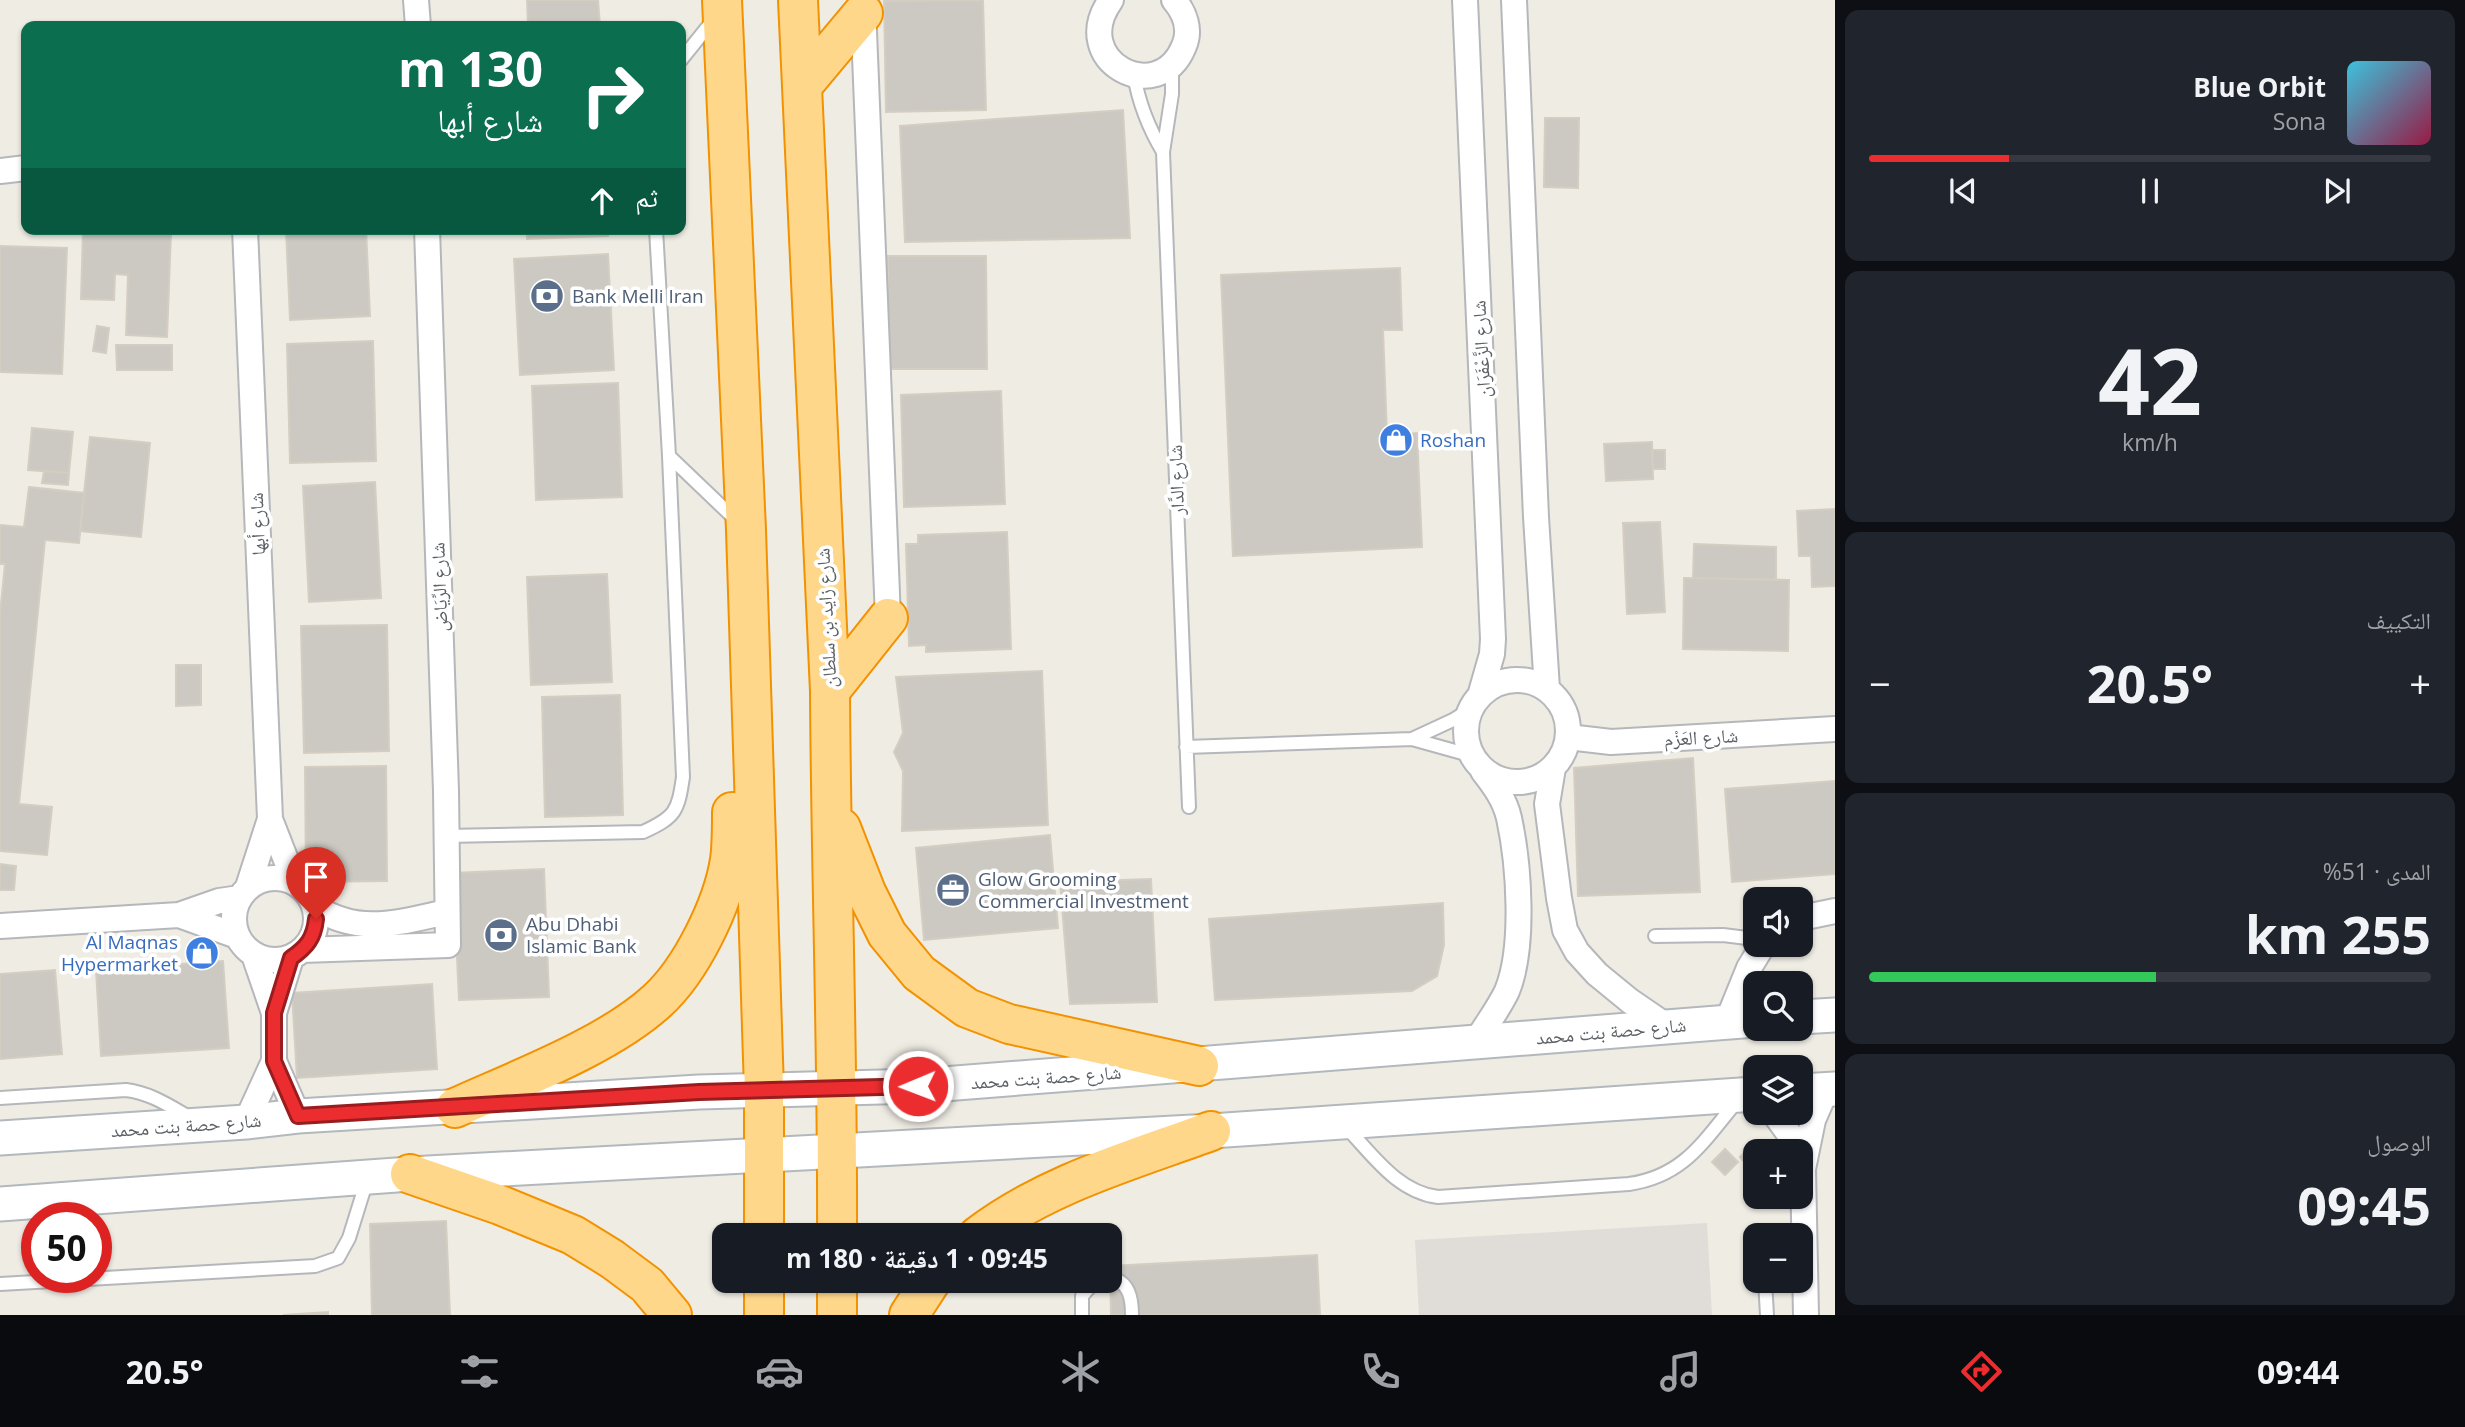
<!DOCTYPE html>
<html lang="ar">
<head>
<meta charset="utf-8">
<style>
	body { margin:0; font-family:"Open Sans","Noto Naskh Arabic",sans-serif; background:#20242c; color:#f1f3f6; direction:rtl; height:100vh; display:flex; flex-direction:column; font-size:26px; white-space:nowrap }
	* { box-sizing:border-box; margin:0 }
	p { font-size:23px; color:#9ea1a6 }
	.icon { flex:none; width:38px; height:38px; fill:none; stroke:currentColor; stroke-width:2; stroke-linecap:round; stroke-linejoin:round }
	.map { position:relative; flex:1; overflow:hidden; direction:ltr }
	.drawer { display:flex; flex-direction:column; gap:10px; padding:10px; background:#0d0f14; width:630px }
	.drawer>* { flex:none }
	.banner { position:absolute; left:21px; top:21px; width:665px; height:214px; border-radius:14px; box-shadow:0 2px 5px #0004; direction:rtl; background:#0b6e4f; color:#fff; overflow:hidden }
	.fabs { position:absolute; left:1743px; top:887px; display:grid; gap:14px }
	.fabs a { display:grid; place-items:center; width:70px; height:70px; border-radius:14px; background:#171b24; box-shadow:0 2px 5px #0004; font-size:35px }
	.speed { position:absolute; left:21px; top:1202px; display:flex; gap:14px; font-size:35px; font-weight:700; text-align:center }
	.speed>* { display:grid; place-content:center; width:91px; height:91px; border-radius:50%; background:#171b24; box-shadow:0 2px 5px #0004; line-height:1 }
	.speed .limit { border:10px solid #d22; background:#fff; color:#111 }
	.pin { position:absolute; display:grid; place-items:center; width:60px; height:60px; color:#fff; margin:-72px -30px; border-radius:50% 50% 50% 0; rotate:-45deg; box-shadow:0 0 7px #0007 }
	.pin .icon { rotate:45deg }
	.me { position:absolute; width:77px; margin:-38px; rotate:269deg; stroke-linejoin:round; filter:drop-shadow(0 0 5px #0008) }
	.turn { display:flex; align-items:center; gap:24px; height:147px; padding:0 28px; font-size:32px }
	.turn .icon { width:91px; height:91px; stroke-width:2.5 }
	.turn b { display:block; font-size:49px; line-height:60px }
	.then { display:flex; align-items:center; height:66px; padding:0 28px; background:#0003; gap:14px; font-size:26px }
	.big { font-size:52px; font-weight:700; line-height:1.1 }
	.drawer .card { flex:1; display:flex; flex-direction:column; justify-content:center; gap:10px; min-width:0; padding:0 24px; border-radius:14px; background:#20242c }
	.drawer .dial { align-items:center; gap:0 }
	.dial b { font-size:91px; line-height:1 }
	.song { display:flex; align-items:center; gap:21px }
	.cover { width:84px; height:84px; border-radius:10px; background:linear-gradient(135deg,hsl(190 70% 55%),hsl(340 70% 35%)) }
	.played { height:7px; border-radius:4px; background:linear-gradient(90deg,#ec2d2f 25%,#363941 25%) }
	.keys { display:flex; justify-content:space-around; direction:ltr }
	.heat { display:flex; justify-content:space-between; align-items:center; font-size:38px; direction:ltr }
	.charge { height:10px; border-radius:5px; background:linear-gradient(90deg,#34c759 51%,#363941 0) }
	.trip { position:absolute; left:712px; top:1223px; width:410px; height:70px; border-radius:14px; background:#171b24; box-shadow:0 2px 5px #0004; font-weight:700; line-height:70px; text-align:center; direction:rtl }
	.tab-bar { display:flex; height:112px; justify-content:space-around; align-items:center; background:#090b0e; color:#9ea1a6 }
	.tab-bar .icon { width:49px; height:49px }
	.tab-bar .selected { color:#ec2d2f }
	.tab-bar b { font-size:32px; color:#f1f3f6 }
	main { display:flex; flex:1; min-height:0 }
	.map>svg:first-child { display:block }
	.industrial { fill:#e0ddd8 }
	.building { fill:#ccc9c3; stroke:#d4cdc2; stroke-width:2 }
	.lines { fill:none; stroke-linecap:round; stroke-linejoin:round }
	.lane-casing { stroke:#b5b7bb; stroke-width:16 }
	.street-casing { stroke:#b5b7bb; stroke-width:28 }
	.secondary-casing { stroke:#b3b8bc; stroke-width:37 }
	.highway-casing { stroke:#f39200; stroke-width:42 }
	.lane { stroke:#fff; stroke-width:12 }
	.street { stroke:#fff; stroke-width:24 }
	.secondary { stroke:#fff; stroke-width:33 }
	.highway { stroke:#ffd78b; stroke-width:38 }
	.route-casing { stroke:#991d1f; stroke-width:18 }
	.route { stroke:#ec2d2f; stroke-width:12 }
	.labels { text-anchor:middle; stroke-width:7; stroke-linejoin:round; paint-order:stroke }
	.service-label { font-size:19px; fill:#4e5e75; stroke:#fff; text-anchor:start }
	.street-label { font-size:19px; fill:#5c6165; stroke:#fff }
	.shop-label { font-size:19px; fill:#366cbe; stroke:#fff; text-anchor:start }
</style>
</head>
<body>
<main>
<section class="drawer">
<div class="card">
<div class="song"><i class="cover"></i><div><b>Blue Orbit</b><p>Sona</p></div></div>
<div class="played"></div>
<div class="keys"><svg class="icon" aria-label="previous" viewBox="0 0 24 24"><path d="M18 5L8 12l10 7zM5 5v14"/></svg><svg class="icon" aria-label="pause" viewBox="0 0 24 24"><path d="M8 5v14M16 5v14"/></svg><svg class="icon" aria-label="next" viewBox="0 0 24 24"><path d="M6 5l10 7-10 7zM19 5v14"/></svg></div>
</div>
<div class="card dial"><b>42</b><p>km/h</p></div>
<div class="card"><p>التكييف</p>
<div class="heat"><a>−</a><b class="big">20.5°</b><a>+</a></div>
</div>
<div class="card"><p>المدى · 51%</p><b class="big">255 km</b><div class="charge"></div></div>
<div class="card"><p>الوصول</p><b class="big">09:45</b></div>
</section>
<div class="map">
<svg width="1835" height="1315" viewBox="0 0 1835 1315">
	<rect width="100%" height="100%" fill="#efece4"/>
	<path class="industrial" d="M 1707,1223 L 1712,1315 L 1419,1315 L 1415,1240 Z"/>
	<path class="building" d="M 527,0 L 598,0 L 600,26 L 528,26 Z
		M 983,0 L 986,110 L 886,112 L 884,1 Z
		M 1123,110 L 1130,238 L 905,242 L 900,126 Z
		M 1545,118 L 1579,118 L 1578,188 L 1544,187 Z
		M 286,229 L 366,229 L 370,316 L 290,320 Z
		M 527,229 L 608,229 L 608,236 L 527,239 Z
		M 83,230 L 171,233 L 167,337 L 126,335 L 128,275 L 115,274 L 114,300 L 81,299 Z
		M 0,246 L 67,248 L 62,374 L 0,372 Z
		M 608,254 L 614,370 L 520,375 L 514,259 Z
		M 888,256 L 986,256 L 987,369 L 888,369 Z
		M 1400,268 L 1402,330 L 1383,330 L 1387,435 L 1417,433 L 1422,547 L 1233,556 L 1221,275 Z
		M 97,326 L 109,328 L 106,353 L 93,351 Z
		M 373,341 L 376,461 L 290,463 L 287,344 Z
		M 116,345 L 172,345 L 172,370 L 117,370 Z
		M 618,383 L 622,497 L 536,500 L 532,386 Z
		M 1001,391 L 1005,504 L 904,507 L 901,395 Z
		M 32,428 L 73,432 L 69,473 L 28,470 Z
		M 90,437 L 150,443 L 141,537 L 80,531 Z
		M 1652,442 L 1653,479 L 1606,481 L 1604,444 Z
		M 1652,450 L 1665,450 L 1665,469 L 1653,469 Z
		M 44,471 L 69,473 L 68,485 L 42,483 Z
		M 375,482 L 381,598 L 309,602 L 303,486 Z
		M 29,487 L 84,493 L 79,543 L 45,540 L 19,804 L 52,807 L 47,855 L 0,851 L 0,614 L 5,564 L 0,564 L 0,525 L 24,527 Z
		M 1835,509 L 1835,586 L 1812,587 L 1811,556 L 1799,556 L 1797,511 Z
		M 1660,522 L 1665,612 L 1627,614 L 1623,523 Z
		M 1007,532 L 1011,649 L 926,652 L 926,645 L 909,646 L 906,544 L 918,544 L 918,535 Z
		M 1694,544 L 1776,547 L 1776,580 L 1693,578 Z
		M 607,574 L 612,682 L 531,685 L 527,577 Z
		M 1684,578 L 1789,580 L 1788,651 L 1683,649 Z
		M 387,625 L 389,751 L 304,753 L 301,626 Z
		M 176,665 L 201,665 L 201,705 L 176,706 Z
		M 1042,671 L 1048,825 L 902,831 L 903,771 L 894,752 L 903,733 L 896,677 Z
		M 620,695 L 623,815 L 545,817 L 542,697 Z
		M 1693,758 L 1700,892 L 1578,896 L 1574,768 Z
		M 386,766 L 387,881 L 306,882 L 305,767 Z
		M 1835,781 L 1835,874 L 1732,882 L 1725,789 Z
		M 1050,835 L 1058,928 L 924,940 L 916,848 Z
		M 0,864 L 16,866 L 14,890 L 0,890 Z
		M 544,869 L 549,997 L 459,1000 L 453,873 Z
		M 1151,879 L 1157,1002 L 1070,1004 L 1060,882 Z
		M 1443,903 L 1444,945 L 1437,976 L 1412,991 L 1215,1000 L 1209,919 Z
		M 223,961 L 229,1048 L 101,1056 L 96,970 Z
		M 55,970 L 62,1054 L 0,1059 L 0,974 Z
		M 432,984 L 437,1069 L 297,1078 L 292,993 Z
		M 1751,1147 L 1755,1152 L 1755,1169 L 1753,1172 L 1740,1157 Z
		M 1725,1149 L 1738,1162 L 1725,1175 L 1712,1162 Z
		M 446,1221 L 450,1315 L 372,1315 L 370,1224 Z
		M 1317,1255 L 1320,1315 L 1111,1315 L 1110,1266 Z
		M 328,1312 L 328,1315 L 283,1315 Z"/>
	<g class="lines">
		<g class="lane-casing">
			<path id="lane" d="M 681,60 L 714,19
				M 1172,65 L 1172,94 L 1163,152 L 1189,807
				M 1134,75 C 1139,104 1148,127 1163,152
				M 669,456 L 737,521
				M 1412,739 L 1453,720 L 1472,708
				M 1186,747 L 1412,739 L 1473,756
				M 446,836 L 643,832 C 676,817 678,811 683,777 L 669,456 L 656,229
				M 1655,936 L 1723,935 L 1755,939
				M 0,1098 L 126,1090 C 150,1093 168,1105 189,1117
				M 1345,1126 C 1372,1154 1397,1192 1438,1197 L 1629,1184 C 1685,1176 1704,1140 1738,1100
				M 1110,1278 C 1129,1281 1132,1298 1132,1315
				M 1765,1281 L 1767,1315
				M 0,1284 L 315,1266 L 338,1258 L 349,1238 L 367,1180
				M 1082,1315 L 1082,1296 L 1095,1281"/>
		</g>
		<g class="street-casing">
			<path id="street" d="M 416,0 L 418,26
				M 1111,0 C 1067,61 1159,109 1184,46 C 1191,30 1185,13 1174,0
				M 1465,0 L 1493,639 L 1492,654 L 1480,696
				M 1514,0 L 1536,517 L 1547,689
				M 863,7 L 888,618
				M 0,171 L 26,168
				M 245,229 L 270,819 L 248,887
				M1466 731a51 51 0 1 1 102 0a51 51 0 1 1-102 0Z
				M 1568,737 L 1611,742 L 1835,729
				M 1553,768 L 1547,804 L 1559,898 L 1565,930 L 1577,952 L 1597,974 L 1630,1001 L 1668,1027
				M 270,819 L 295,883
				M234 919a41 41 0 1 1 82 0a41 41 0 1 1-82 0Z
				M 315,907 C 360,936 399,922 447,912
				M 179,915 L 237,936
				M 1801,918 L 1835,911
				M 0,926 L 179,915 L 219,901 L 240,898
				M 302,950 L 448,945 L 446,791 L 427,229
				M 254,955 L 274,1013 L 274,1061 L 298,1116
				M 274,1013 L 291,958
				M 1727,1022 L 1749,968 L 1763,945
				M 1476,1042 C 1486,1025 1499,1008 1507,991 C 1525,947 1519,864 1509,818 C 1505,800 1494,785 1483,771
				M 1774,1113 L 1790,1135 L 1798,1152
				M 246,1122 L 274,1061
				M 1806,1315 L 1803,1169 L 1813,1120 L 1826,1090"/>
		</g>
		<g class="secondary-casing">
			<path id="secondary" d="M 1801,1017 L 1835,1015
				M 1801,1091 L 1835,1089
				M 0,1138 L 246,1122 L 298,1116 L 699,1092 L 918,1086 L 1755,1020
				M 0,1204 L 410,1174 L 1211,1131 L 1755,1094"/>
		</g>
		<g class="highway-casing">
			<path id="highway" d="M 722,0 L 746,530 L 764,1090 L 764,1236
				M 798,0 L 830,691 C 831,873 838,1054 837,1236
				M 802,86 L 863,13
				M 830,691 L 888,618
				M 841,828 L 866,892 L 887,934 L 919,973 L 967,1008 L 1009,1024 L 1199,1066
				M 455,1108 C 517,1080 608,1046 657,1001 C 691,970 723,905 730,860 C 732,845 732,828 732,812
				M 410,1174 L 500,1205 L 573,1235 L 612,1259 L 647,1285 L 672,1315
				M 978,1236 C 1046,1184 1132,1160 1211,1131
				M 764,1315 L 764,1281
				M 837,1315 L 837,1281
				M 909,1315 L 931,1281"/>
		</g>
		<use href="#lane" class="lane"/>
		<use href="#street" class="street"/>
		<use href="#secondary" class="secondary"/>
		<use href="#highway" class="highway"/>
	</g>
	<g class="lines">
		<g class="route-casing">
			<path id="route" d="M 316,919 C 314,938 307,947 291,958 L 274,1013 L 274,1061 L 298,1116 L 699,1092 L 918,1086"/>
		</g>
		<use href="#route" class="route"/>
	</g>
	<defs>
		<g id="bank-disc" transform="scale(1.75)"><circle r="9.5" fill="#5c6f8a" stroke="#fff"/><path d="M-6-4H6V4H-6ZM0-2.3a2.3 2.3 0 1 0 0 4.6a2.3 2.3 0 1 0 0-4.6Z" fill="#fff"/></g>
		<g id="shop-disc" transform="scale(1.75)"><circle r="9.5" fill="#3f7fe0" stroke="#fff"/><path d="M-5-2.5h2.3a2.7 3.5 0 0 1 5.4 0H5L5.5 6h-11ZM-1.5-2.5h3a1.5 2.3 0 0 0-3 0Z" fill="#fff"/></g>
		<g id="office-disc" transform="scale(1.75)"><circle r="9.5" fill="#5c6f8a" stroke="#fff"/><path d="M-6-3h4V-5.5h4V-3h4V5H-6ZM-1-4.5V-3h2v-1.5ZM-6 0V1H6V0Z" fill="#fff"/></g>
	</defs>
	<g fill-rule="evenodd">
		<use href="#bank-disc" x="547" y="296"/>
		<use href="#shop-disc" x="1396" y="440"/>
		<use href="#office-disc" x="953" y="890"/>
		<use href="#bank-disc" x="501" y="935"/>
		<use href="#shop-disc" x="202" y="953"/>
	</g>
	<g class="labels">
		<g class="service-label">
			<text x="572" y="303">Bank Melli Iran</text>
			<text x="978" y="886">Glow Grooming<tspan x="978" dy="22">Commercial Investment</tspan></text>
			<text x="526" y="931">Abu Dhabi<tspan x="526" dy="22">Islamic Bank</tspan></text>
		</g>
		<g class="street-label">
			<text transform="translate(1481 349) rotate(-93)" y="7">شارع الزَّعْفَرَان</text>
			<text transform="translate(1176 480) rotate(-92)" y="7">شارع الدَّار</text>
			<text transform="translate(257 524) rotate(-92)" y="7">شارع أبها</text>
			<text transform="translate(439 587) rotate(-92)" y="7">شارع الرِّيَاض</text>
			<text transform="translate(826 618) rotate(-93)" y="7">شارع زايد بن سلطان</text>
			<text transform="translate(1701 737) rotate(-3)" y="7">شارع العَزْم</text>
			<text transform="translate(1611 1031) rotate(-5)" y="7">شارع حصة بنت محمد</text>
			<text transform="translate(1046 1077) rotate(-4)" y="7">شارع حصة بنت محمد</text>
			<text transform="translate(186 1125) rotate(-4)" y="7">شارع حصة بنت محمد</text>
		</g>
		<g class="shop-label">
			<text x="1420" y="447">Roshan</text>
			<text x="178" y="949" text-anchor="end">Al Maqnas<tspan x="178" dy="22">Hypermarket</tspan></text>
		</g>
	</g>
</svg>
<div class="fabs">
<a><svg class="icon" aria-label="sound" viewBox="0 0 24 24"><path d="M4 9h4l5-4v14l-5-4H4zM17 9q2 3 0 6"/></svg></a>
<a><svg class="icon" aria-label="search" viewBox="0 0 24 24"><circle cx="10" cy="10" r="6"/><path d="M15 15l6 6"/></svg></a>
<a><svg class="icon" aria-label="layers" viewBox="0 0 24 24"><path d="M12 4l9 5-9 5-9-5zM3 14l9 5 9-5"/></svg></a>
<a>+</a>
<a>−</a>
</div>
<div class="speed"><div class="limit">50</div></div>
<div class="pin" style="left:316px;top:919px;background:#d93025"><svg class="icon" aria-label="arrive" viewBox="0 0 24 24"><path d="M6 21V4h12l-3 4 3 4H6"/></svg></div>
<svg class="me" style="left:918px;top:1086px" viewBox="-20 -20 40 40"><circle r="17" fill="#ec2d2f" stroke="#fff" stroke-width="3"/><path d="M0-11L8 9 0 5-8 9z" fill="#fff"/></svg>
<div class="trip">09:45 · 1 دقيقة · 180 m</div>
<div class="banner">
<div class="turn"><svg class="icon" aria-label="right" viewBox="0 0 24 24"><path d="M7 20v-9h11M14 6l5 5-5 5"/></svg><div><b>130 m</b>شارع أبها</div></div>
<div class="then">ثم<svg class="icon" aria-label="ahead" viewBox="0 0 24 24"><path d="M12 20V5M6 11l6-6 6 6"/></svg></div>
</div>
</div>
</main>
<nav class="tab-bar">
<b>09:44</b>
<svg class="icon selected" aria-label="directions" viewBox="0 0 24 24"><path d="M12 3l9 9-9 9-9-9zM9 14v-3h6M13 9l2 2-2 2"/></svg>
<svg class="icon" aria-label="music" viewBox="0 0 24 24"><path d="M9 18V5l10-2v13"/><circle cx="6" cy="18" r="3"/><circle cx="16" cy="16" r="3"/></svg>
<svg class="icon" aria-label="phone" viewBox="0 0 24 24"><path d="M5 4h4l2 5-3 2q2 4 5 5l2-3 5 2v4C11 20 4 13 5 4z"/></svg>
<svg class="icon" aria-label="climate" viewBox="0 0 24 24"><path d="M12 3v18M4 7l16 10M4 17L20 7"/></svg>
<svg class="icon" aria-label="car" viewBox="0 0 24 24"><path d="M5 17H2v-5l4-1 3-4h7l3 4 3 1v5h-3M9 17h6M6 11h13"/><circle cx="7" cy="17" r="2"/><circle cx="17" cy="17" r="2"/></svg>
<svg class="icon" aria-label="filters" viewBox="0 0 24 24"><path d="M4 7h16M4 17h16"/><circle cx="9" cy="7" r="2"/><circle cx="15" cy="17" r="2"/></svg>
<b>20.5°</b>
</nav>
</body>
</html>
